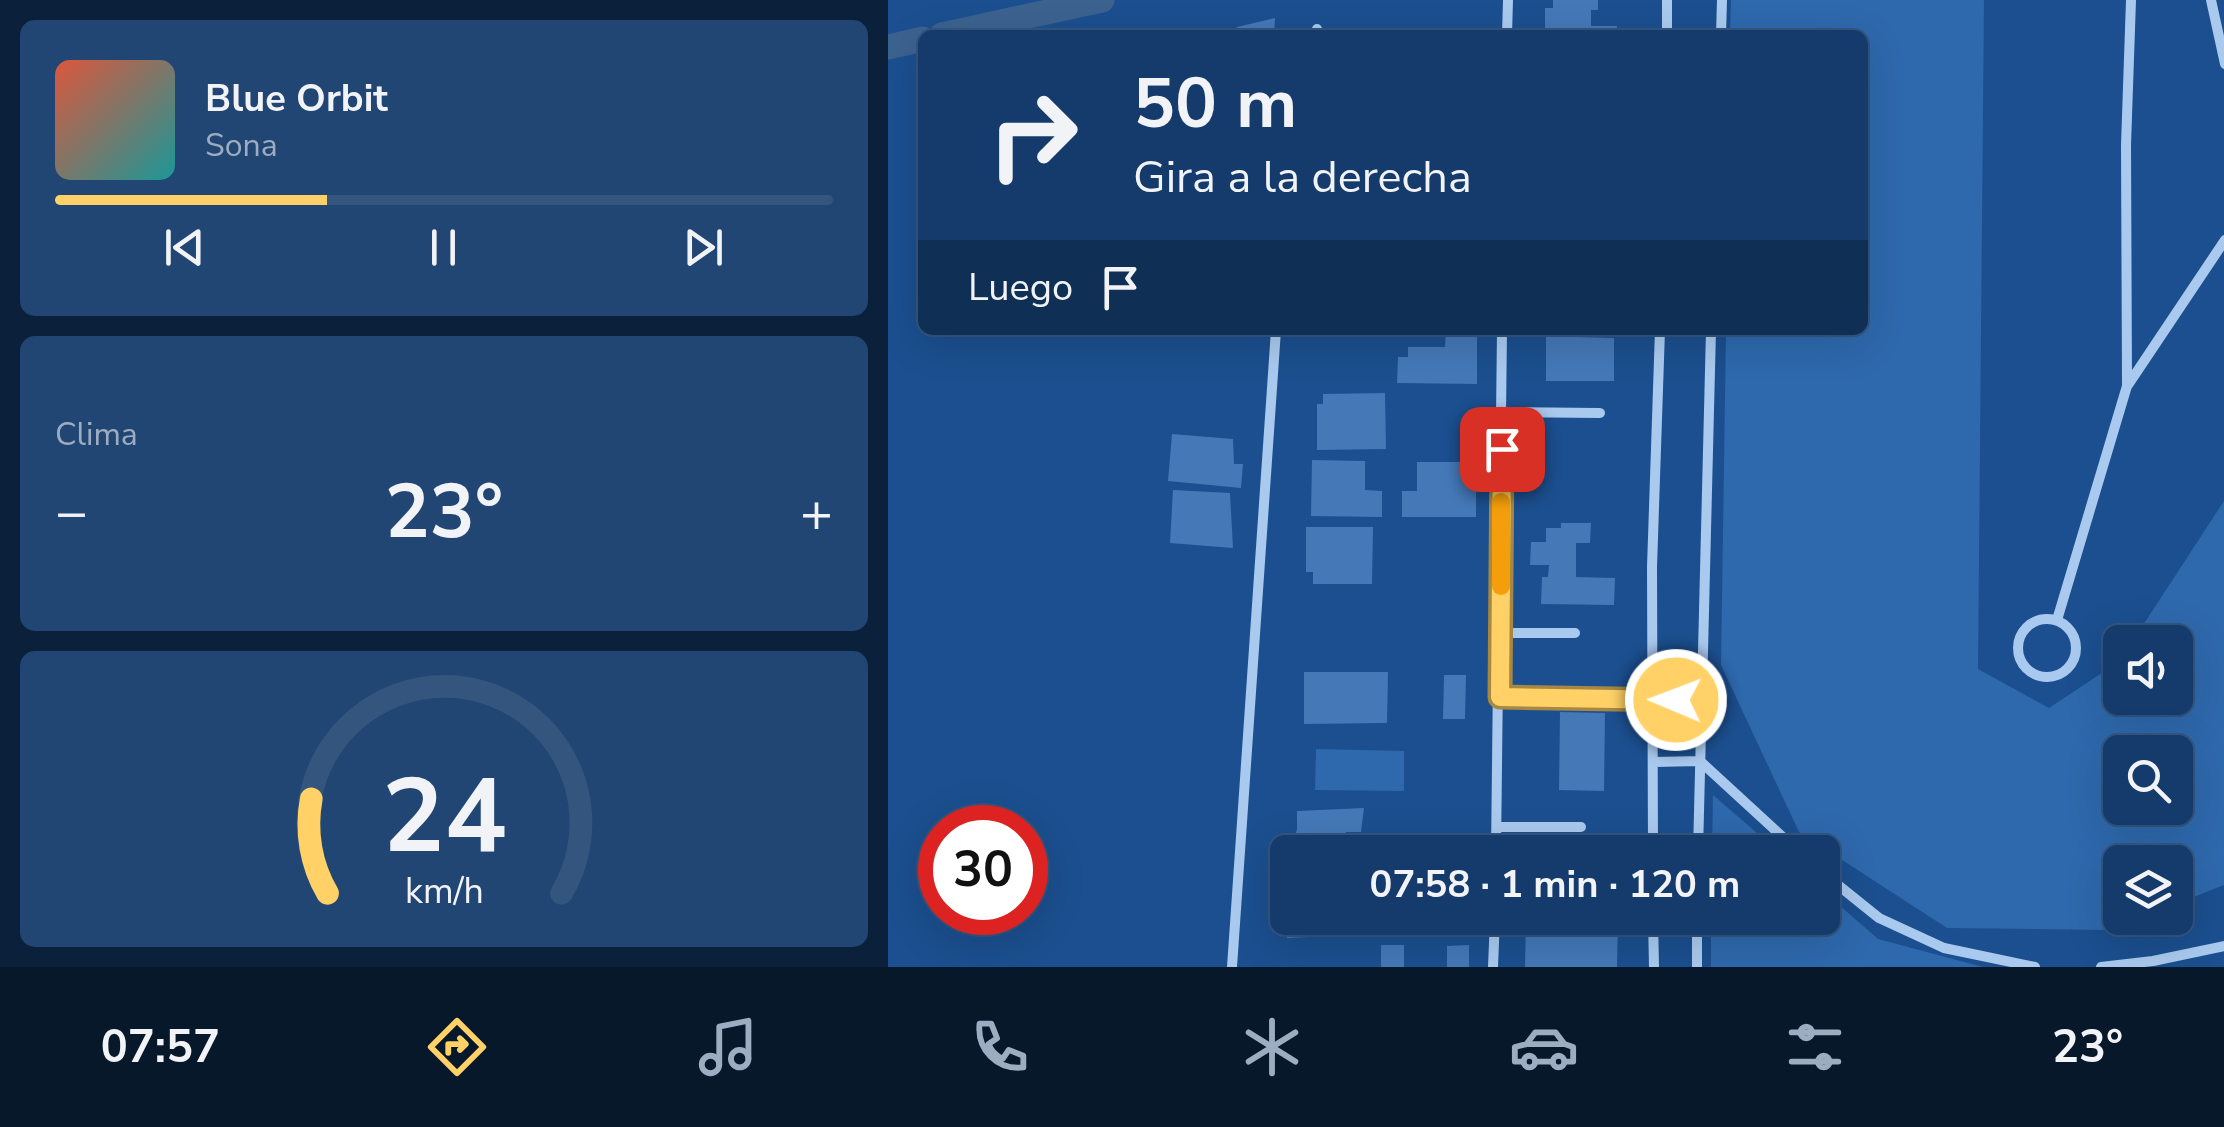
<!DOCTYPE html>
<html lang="es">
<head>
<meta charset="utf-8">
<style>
	body { margin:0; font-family:"Nunito Sans",sans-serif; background:#214673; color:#f1f3f6; height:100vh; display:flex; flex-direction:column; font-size:38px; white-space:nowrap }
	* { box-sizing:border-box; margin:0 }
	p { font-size:32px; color:#9dadc1 }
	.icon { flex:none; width:55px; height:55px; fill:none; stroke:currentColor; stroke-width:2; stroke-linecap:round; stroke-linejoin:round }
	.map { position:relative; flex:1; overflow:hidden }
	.drawer { display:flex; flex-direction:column; gap:20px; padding:20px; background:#0b203b; width:888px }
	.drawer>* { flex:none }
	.guide { position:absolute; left:30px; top:30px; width:950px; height:305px; border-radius:15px; box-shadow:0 10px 40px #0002,0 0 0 2px #33557e; background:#143b6b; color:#f1f3f6; overflow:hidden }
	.fabs { position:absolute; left:1215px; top:625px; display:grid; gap:20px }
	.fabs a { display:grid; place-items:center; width:90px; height:90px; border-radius:15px; background:#143b6b; box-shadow:0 10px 40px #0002,0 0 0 2px #33557e; font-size:50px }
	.speed { position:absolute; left:30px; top:805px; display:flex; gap:20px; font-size:50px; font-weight:700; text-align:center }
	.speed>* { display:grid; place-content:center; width:130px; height:130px; border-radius:50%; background:#143b6b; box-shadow:0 10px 40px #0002,0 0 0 2px #33557e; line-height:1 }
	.speed .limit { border:15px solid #d22; background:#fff; color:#111 }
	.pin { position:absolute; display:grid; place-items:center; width:85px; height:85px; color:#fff; margin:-42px; border-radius:20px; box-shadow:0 5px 15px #0006 }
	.me { position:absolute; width:110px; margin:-55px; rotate:271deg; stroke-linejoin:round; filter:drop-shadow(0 0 8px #0008) }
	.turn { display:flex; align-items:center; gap:35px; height:210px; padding:0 50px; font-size:45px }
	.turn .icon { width:130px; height:130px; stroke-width:2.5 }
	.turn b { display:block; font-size:70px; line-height:85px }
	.then { display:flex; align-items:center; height:95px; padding:0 50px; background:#0003; gap:20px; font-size:38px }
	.big { font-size:75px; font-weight:700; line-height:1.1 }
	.drawer .card { flex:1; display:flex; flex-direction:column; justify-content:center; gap:15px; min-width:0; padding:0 35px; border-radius:15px; background:#214673 }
	.drawer .dial { align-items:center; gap:0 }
	.dial svg { height:260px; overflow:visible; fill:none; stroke:#33557e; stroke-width:7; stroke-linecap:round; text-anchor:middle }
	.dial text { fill:#f1f3f6; stroke:none }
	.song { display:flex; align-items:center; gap:30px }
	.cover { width:120px; height:120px; border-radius:15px; background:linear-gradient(135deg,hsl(10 70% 55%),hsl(180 70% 35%)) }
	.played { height:10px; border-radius:5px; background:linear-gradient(90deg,#ffd166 35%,#33557e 35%) }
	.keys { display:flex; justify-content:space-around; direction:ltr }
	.heat { display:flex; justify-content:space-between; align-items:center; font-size:55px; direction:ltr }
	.trip { position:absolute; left:382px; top:835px; width:570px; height:100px; border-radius:15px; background:#143b6b; box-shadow:0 10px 40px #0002,0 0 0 2px #33557e; font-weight:700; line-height:100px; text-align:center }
	.menu { display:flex; height:160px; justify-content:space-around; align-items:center; background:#08182b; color:#9dadc1 }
	.menu .icon { width:70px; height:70px }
	.menu .current { color:#ffd166 }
	.menu b { font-size:45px; color:#f1f3f6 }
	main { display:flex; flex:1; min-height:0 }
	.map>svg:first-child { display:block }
	.green { fill:#2e69ad; fill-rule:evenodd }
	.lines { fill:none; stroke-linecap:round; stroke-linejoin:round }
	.canal { stroke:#3c6290; stroke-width:25 }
	.building { fill:#4478b7 }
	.street { stroke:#a9c9ee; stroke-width:10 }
	.route-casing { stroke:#a68842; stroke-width:25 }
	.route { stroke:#ffd166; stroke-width:18 }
	.slow { stroke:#f59e0b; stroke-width:18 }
</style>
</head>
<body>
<main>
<section class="drawer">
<div class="card">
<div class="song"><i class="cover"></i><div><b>Blue Orbit</b><p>Sona</p></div></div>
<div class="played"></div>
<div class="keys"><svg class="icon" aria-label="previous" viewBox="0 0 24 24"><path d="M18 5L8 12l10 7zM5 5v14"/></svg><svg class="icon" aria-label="pause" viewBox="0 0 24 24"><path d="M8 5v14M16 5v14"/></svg><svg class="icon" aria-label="next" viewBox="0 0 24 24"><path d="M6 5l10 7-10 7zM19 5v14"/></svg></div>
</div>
<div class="card"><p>Clima</p>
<div class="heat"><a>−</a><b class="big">23°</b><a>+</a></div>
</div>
<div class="card dial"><svg viewBox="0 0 100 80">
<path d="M14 69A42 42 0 1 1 86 69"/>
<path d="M14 69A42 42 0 0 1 9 40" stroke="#ffd166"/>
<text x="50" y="56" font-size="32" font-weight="700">24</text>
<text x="50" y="72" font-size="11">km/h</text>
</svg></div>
</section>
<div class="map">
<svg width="1337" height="967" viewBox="0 0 1337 967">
	<rect width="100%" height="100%" fill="#1b4f8f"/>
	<path class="green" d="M 843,0 L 1096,0 L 1090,669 L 1161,708 L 1232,661 L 1232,698 L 1288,698 L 1288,642 L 1244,642 L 1336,501 L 1336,885 L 1288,904 L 1288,862 L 1232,862 L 1232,918 L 1253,918 L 1219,930 L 1059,928 L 911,832 L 833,665 L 838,330 L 975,330 L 975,35 L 842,35 ZM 1232,752 L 1288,752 L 1288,808 L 1232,808 Z
		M 428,749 L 516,751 L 516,791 L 427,790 Z
		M 825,795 L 891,852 L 824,852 Z
		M 935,891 L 990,939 L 1095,967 L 823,967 L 823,918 L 935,918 Z"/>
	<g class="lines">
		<path class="canal" d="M 54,35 L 214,0
			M 0,47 L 35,39"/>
	</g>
	<path class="building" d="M 665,0 L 710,0 L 710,10 L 703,10 L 703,26 L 729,26 L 729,35 L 657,35 L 657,8 L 665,8 Z
		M 387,18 L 386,35 L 347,35 L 349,27 Z
		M 558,330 L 589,330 L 589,384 L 509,383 L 510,357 L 520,357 L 520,347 L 557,347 Z
		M 658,330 L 688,330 L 688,337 L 726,338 L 726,381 L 658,381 Z
		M 497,393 L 498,449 L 429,450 L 429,404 L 435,404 L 435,394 Z
		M 284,434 L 345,439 L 346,464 L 355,464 L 353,488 L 280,481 Z
		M 424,460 L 477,461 L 477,490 L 494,491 L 494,517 L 423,516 Z
		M 529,462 L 582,462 L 582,481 L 588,481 L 588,517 L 514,517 L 514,491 L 529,491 Z
		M 285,490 L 342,493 L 345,548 L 282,543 Z
		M 673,523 L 703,523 L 702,543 L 688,543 L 688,577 L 727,578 L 726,605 L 653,604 L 654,577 L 660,577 L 661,565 L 642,565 L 643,542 L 658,542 L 658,528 L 673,528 Z
		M 418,527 L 485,527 L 484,584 L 425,584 L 425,572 L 418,572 Z
		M 416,672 L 500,672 L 499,723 L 416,724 Z
		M 556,675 L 578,675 L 577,719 L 555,719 Z
		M 672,712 L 717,713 L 716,791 L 671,790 Z
		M 476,808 L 473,832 L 458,832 L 458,852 L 401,852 L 401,840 L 406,840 L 409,829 L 409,811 Z
		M 387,896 L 400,896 L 400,918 L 464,918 L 463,935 L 399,938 L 399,932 L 386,932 Z
		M 501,918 L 579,918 L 578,936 L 507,934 L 508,921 L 501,921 Z
		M 638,918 L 730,918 L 729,967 L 637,967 Z
		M 493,945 L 516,945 L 516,967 L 493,967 Z
		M 581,945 L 581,967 L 559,967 L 559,946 Z"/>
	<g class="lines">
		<path class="street" d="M 1323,0 L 1337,64
			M 429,35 L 429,29
			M 619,35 L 620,0
			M 779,35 L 779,0
			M 833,35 L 834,0
			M 1240,385 L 1337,240
			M 614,412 L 712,413
			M1130 648a29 29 0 1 1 58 0a29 29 0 1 1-58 0Z
			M 1169,620 L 1239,386 L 1238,145 L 1243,0
			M 613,633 L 687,633
			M 612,697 L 812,700
			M 766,762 L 812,761 L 911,852
			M 609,827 L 693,827
			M 608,852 L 614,330
			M 765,852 L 764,567 L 772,330
			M 810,852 L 823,330
			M 935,873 L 991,918 L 1056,948 L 1147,967
			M 765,918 L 766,967
			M 344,967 L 388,330
			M 605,967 L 607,918
			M 809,967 L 809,918
			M 1213,967 L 1265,961 L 1337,946"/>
	</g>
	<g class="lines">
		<g class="route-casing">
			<path id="route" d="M 614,449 L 612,697 L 788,700"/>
		</g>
		<use href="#route" class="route"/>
		<path class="slow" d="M 613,586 L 613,502"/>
	</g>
</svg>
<div class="fabs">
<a><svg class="icon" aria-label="sound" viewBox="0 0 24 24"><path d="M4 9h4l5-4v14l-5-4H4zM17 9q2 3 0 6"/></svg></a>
<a><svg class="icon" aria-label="search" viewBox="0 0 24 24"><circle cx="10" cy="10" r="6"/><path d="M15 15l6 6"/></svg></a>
<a><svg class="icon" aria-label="layers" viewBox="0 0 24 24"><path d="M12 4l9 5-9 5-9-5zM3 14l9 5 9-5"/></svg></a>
</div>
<div class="speed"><div class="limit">30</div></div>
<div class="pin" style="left:614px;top:449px;background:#d93025"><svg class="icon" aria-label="arrive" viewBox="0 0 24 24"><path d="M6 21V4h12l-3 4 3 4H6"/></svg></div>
<svg class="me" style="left:788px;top:700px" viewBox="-20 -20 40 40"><circle r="17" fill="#ffd166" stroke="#fff" stroke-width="3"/><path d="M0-11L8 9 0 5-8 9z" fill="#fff"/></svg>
<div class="trip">07:58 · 1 min · 120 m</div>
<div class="guide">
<div class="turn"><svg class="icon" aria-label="right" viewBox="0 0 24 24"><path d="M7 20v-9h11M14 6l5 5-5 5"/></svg><div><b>50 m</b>Gira a la derecha</div></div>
<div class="then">Luego<svg class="icon" aria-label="arrive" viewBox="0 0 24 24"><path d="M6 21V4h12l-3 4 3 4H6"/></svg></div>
</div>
</div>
</main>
<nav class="menu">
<b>07:57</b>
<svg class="icon current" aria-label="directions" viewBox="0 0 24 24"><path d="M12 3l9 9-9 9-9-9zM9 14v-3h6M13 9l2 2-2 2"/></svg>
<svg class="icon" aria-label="music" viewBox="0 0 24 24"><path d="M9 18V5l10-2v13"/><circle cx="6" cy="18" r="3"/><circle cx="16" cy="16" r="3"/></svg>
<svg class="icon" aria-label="phone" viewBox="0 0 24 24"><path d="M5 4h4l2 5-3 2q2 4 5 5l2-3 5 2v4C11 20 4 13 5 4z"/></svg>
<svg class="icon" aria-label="climate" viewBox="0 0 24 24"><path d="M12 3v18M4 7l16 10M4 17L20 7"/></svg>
<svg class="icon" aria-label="car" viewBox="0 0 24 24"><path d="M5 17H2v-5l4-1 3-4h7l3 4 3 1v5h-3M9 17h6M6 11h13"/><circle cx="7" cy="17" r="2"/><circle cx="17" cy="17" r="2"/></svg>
<svg class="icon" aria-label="filters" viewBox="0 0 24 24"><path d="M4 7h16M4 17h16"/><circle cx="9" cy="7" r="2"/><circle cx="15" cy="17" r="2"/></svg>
<b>23°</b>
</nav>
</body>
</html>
